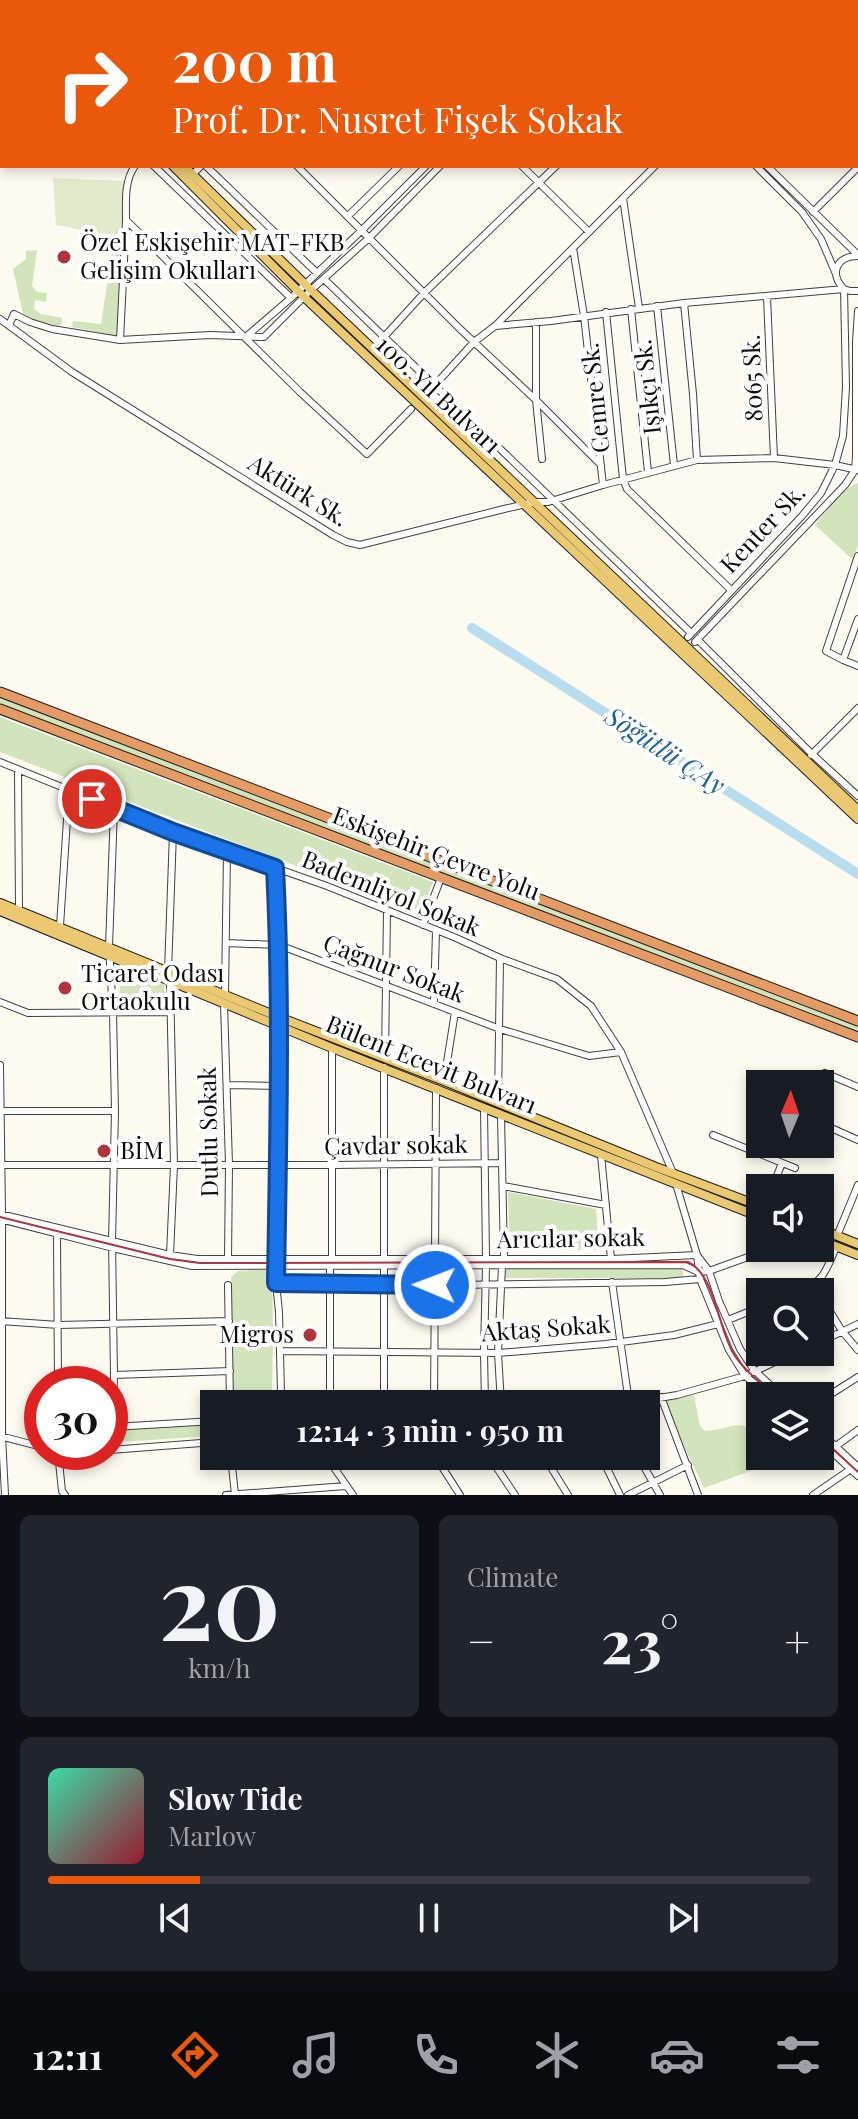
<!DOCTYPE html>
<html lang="en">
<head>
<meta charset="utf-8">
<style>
	body { margin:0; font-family:"Playfair Display",serif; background:#20242c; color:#f1f3f6; height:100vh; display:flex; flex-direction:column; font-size:30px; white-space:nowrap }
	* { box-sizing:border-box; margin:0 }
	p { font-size:26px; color:#9ea1a6 }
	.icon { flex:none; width:44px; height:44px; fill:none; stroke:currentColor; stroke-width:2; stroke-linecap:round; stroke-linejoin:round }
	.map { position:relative; height:1495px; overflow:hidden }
	.panel { display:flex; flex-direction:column; gap:20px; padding:20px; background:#0d0f14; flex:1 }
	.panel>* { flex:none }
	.hud { position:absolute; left:0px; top:0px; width:858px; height:168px; box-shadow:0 4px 12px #0003; background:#ea580c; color:#fff; overflow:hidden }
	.needle { width:52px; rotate:2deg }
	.tools { position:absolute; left:746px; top:1070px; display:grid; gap:16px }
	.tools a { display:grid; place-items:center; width:88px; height:88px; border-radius:0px; background:#171b24; box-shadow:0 4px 12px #0003; font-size:40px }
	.speed { position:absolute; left:24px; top:1366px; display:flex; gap:16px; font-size:40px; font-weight:700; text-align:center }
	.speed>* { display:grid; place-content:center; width:104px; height:104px; border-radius:50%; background:#171b24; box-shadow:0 4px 12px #0003; line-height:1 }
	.speed .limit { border:12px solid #d22; background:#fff; color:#111 }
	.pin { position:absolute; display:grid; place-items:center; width:68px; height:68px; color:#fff; margin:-34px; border:4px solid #fff; border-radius:50%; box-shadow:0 2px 8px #0007 }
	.me { position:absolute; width:88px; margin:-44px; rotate:271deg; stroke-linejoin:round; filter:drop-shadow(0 0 6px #0008) }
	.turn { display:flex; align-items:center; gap:28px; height:168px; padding:0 40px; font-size:36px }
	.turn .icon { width:104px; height:104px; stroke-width:2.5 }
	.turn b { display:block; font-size:56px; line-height:68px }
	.big { font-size:60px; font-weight:700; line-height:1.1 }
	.panel .widget { flex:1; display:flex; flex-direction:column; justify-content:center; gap:12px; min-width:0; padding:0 28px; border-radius:12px; background:#20242c }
	.panel .dial { align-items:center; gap:0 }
	.dial b { font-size:104px; line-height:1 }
	.song { display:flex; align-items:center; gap:24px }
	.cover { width:96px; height:96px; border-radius:12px; background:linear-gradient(135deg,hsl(160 70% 55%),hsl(350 70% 35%)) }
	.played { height:8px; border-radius:4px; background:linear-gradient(90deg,#ea580c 20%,#363941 20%) }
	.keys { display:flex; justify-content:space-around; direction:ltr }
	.heat { display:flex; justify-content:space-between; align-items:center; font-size:44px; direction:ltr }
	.panel .tiles { flex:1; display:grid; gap:20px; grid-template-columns:1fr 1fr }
	.widget:last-child { grid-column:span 2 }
	.trip { position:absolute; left:200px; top:1390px; width:460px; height:80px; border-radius:0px; background:#171b24; box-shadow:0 4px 12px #0003; font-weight:700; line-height:80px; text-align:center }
	.menu { display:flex; height:128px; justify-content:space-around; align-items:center; background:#090b0e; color:#9ea1a6 }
	.menu .icon { width:56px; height:56px }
	.menu .active { color:#ea580c }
	.menu b { font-size:36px; color:#f1f3f6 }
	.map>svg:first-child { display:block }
	.green { fill:#d2e4bc }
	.pitch { fill:#e2eccd }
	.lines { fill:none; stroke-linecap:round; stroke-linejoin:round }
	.river { stroke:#b8ddef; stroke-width:10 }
	.minor-casing { stroke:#404040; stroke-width:8 }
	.major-casing { stroke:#1e1e1e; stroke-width:10 }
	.highway-casing { stroke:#1e1e1e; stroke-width:11 }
	.minor { stroke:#fff; stroke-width:6 }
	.major { stroke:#eac972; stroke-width:8 }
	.highway { stroke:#e59b65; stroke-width:9 }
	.tram { stroke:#ae343e; stroke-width:2 }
	.route-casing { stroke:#114b97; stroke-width:20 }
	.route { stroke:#1a73e8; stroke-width:14 }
	.poi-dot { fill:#ae343e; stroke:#fff; stroke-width:3 }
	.labels { text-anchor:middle; stroke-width:8; stroke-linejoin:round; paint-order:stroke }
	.poi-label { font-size:24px; fill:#0d0d0d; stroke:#fff; text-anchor:start }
	.street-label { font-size:24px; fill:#0d0d0d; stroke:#fff }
	.water-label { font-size:26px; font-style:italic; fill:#236591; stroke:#fff }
</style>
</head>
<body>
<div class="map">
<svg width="858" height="1495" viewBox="0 0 858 1495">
	<rect width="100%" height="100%" fill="#fdfaef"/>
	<path class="green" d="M 116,227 L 123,229 L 118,336 L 72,327 L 73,321 L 101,324 Z
		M 37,250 L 32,286 L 37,292 L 47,293 L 46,302 L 35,300 L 34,309 L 41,314 L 62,318 L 62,324 L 59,326 L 41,323 L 23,314 L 13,269 L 26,259 L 26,251 Z
		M 858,483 L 858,545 L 853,560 L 815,525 C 827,511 840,490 858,483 Z
		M 0,697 L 858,1025 L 858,1031 L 0,704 Z
		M 0,717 L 433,882 L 422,909 L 416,912 L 0,752 Z
		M 125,970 L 164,985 L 165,1010 L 119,1011 L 120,974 Z
		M 508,1192 L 596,1209 L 599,1250 L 510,1251 Z
		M 503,1267 L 683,1268 L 683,1278 L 503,1278 Z
		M 272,1269 L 273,1329 L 272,1404 L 233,1404 L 231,1277 L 238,1271 Z
		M 694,1395 L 700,1426 L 705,1431 C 730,1430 741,1415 760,1438 L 760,1456 L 771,1456 L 775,1462 L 704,1488 L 684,1446 L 666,1401 Z
		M 214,1425 L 214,1436 L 119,1442 L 119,1430 Z"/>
	<path class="pitch" d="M 53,178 L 124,181 L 123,229 L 116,227 L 115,236 L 56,225 Z"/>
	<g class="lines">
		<path class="river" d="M 472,628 L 858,874"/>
		<g class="minor-casing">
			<path id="minor" d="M 33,0 L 35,2
				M 125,0 L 127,2
				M 356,0 L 358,2
				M 591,0 L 594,2
				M 606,0 L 608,2
				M 787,0 L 789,2
				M 270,2 L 272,0
				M 371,2 L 373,0
				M 472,2 L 474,0
				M 722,2 L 724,0
				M 0,19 L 2,21
				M 856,68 L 858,70
				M 0,110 L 2,112
				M 135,166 C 124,181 126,202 126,220 L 300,392 L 367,454 L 411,409
				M 154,166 L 291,298
				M 206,166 L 317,273
				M 297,166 L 459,328 L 536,400 L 601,465
				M 522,166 L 589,232
				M 756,166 L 802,212 L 821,239 L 836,274
				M 767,166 L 858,255
				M 193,174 L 201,166
				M 623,198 L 639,308
				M 813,212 L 858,167
				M 348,216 L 399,166
				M 573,248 L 584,316 L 603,485
				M 324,279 L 691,633
				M 844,289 C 829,274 836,256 858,256
				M 767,297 L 774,458
				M 684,303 L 693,394 L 697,460
				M 657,306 L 674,465
				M 631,309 L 648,472
				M 606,312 L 623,479 L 627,489 L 731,590
				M 0,319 L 72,372 L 333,535 L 347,542 L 360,545 L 504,509 L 535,502 L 548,502 L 603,485 L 697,460 L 774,458 L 835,465 L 858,470
				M 536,322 L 536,400 L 542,459
				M 9,325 L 14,314 L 30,322 L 52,329 L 120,340 L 210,335 L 264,337 L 311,290 L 369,238 L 440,166
				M 495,326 L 551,321 L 684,303 L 844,289 L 850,291 L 858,291
				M 248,335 L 291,298 L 362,230 L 426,166
				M 384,337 L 424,293 L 556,166
				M 120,340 L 126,220
				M 424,397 L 474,342 L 495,326 L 655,166
				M 858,619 L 843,660 L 858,666
				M 688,637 L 802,516 L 821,493 L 835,465 L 843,436 L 846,387 L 844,289
				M 698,640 L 812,754 L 858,796
				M 695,642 L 845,485 L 855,470 L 856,456 L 856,342 L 858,311
				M 843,660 L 826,651 L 858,556
				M 811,755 L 858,708
				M 0,762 L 173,832 L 327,886 L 454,937 L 500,958 L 498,1103
				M 18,769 L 19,910
				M 275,868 C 282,1006 278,1144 276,1283 L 279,1312 L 281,1393 L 277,1400 L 277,1404
				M 423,925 L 441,878
				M 60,926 L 69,789
				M 226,943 L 279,945 L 500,1029 L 589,1056 L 621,1052
				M 500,958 L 557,979 L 591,1006 L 621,1052 L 673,1173
				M 168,971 L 173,832
				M 170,982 L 174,1165 L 170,1255
				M 225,995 L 227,851
				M 0,1002 L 28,1013 L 170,1012
				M 224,1004 L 229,1164 L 228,1260
				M 434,1004 L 436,930
				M 332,1048 L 332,1259
				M 385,1058 L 387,910
				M 0,1065 L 2,1215
				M 384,1067 L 384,1259
				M 444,1081 L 455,1012
				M 820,1084 L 825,1073 L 858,1087
				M 227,1085 L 280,1086
				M 484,1108 L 486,1258
				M 0,1111 L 115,1111
				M 501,1115 L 504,1259
				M 820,1123 L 858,1140
				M 713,1135 L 795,1168
				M 601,1155 L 611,1259
				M 0,1165 L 333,1165 L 502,1163
				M 676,1184 L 697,1255 L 700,1279 L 729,1350 L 745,1376 L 772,1396
				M 503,1186 L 606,1205
				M 772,1188 L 782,1163
				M 0,1214 L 170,1255 L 197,1259 L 611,1259 L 697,1255
				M 0,1219 L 117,1249 L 192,1266 L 683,1265 L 698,1272 L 709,1271 L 773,1248
				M 2,1220 L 2,1436 L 5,1495
				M 57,1234 L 58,1384
				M 837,1236 L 858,1185
				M 697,1255 L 709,1271 L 719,1301 L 740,1349 L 754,1370 L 782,1396
				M 435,1258 L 436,1088
				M 330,1266 L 330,1404
				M 612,1282 L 629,1403
				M 276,1283 L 450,1285 L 665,1282 L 700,1279
				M 228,1285 L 230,1404
				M 798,1292 C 824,1282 826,1271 836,1247
				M 820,1295 L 842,1331 L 858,1350
				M 728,1320 L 760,1307
				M 0,1321 L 59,1325 L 229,1321
				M 820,1342 L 858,1324
				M 280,1351 L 498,1353 L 606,1344 L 674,1335 L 718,1324
				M 114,1375 L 230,1371
				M 281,1393 L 289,1404
				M 661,1397 L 698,1495
				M 820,1401 L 858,1377
				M 384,1404 L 384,1266
				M 434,1404 L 435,1266
				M 485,1404 L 484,1353 L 486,1266
				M 501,1404 L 498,1353 L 502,1266
				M 623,1404 L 677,1395 L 745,1376 L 796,1352
				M 113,1427 L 214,1421
				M 820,1432 L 858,1467
				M 0,1436 L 42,1447
				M 820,1441 L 858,1476
				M 836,1446 L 858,1430
				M 110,1450 L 214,1442
				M 112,1450 L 114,1375 L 112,1242 L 115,1111 L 113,1012 L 109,947 L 114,808
				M 58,1452 L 62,1491 L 65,1495
				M 231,1456 L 235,1495
				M 326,1456 L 353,1495
				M 435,1456 L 460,1495
				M 489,1456 L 515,1495
				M 544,1456 L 568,1495
				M 601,1456 L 620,1495
				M 638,1456 L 660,1495
				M 226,1495 L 346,1486
				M 628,1495 L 688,1465
				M 813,1495 L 851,1469"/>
		</g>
		<g class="major-casing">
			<path id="major" d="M 2,0 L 4,2
				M 13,0 L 15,2
				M 173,166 L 304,297 L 858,819
				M 184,166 L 311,290 L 858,810
				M 0,903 L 279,1017 L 444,1081 L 656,1167 L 760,1206
				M 0,911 L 332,1048 L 760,1217
				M 820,1229 L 858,1244
				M 820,1240 L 858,1255"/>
		</g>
		<g class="highway-casing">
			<path id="highway" d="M 0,692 L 858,1021
				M 0,709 L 858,1037"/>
		</g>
		<use href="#minor" class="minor"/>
		<use href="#major" class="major"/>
		<use href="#highway" class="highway"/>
		<path class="tram" d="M 0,1217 L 170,1259 L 200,1263 L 688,1262 C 716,1275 718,1331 735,1356 C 746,1372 762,1384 776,1396
			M 820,1437 L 858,1472"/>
	</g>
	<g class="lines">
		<g class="route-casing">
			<path id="route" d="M 92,799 L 173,832 L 275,868 C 282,1006 278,1144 276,1283 L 435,1285"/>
		</g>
		<use href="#route" class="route"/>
	</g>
	<g class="poi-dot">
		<circle cx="64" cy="257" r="8"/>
		<circle cx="65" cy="988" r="8"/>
		<circle cx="104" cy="1151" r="8"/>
		<circle cx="310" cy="1335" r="8"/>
	</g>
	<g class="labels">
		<g class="poi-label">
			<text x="80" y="251">Özel Eskişehir MAT-FKB<tspan x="80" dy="28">Gelişim Okulları</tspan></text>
			<text x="81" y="982">Ticaret Odası<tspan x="81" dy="28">Ortaokulu</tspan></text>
			<text x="120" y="1159">BİM</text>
			<text x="294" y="1343" text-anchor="end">Migros</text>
		</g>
		<g class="street-label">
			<text transform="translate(753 378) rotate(-92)" y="8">8065 Sk.</text>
			<text transform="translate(648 387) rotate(-96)" y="8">Işıkçı Sk.</text>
			<text transform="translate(438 395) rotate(43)" y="8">100. Yıl Bulvarı</text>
			<text transform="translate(596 398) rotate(-96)" y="8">Cemre Sk.</text>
			<text transform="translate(298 491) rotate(32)" y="8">Aktürk Sk.</text>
			<text transform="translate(763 529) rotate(-47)" y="8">Kenter Sk.</text>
			<text transform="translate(436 854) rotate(21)" y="8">Eskişehir Çevre Yolu</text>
			<text transform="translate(391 894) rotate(22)" y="8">Bademliyol Sokak</text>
			<text transform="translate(394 969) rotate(21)" y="8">Çağnur Sokak</text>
			<text transform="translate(431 1065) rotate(22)" y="8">Bülent Ecevit Bulvarı</text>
			<text transform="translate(209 1132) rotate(-91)" y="8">Dutlu Sokak</text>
			<text transform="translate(396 1146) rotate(-1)" y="8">Çavdar sokak</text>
			<text transform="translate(571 1239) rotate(-1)" y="8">Arıcılar sokak</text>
			<text transform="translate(546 1329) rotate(-4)" y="8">Aktaş Sokak</text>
		</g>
		<g class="water-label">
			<text transform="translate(665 751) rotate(33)" y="9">Söğütlü ÇAy</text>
		</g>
	</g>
</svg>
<div class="tools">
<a><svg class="needle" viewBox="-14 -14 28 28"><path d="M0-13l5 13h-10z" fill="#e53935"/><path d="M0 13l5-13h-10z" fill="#9ea1a6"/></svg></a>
<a><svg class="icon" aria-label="sound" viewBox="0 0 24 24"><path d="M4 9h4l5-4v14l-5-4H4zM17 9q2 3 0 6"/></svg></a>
<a><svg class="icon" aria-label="search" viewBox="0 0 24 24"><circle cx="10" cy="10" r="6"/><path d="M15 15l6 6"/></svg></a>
<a><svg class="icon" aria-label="layers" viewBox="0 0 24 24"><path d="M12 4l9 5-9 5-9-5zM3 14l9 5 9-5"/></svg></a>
</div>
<div class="speed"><div class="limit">30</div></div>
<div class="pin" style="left:92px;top:799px;background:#d93025"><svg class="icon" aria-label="arrive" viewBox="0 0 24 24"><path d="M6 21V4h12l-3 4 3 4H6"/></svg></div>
<svg class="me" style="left:435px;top:1285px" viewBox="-20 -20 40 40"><circle r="17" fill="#1a73e8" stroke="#fff" stroke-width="3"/><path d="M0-11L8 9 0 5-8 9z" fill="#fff"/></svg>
<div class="trip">12:14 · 3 min · 950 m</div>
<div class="hud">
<div class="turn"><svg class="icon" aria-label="right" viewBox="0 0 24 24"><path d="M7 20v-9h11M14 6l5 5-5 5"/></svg><div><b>200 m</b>Prof. Dr. Nusret Fişek Sokak</div></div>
</div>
</div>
<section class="panel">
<div class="tiles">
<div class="widget dial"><b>20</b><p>km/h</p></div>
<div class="widget"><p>Climate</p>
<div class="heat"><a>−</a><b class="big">23°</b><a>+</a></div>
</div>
<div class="widget">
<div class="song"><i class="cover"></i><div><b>Slow Tide</b><p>Marlow</p></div></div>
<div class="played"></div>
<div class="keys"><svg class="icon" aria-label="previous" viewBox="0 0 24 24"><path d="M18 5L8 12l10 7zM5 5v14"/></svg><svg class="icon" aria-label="pause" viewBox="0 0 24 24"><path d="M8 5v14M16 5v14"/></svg><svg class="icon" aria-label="next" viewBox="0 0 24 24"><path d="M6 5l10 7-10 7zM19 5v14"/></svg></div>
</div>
</div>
</section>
<nav class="menu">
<b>12:11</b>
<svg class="icon active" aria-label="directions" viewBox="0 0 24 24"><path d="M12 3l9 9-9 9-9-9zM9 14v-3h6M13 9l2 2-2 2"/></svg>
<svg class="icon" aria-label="music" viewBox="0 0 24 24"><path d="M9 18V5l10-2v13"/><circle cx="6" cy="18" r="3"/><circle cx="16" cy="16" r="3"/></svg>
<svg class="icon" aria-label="phone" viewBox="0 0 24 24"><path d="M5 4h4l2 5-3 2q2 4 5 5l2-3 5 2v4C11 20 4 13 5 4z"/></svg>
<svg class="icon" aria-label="climate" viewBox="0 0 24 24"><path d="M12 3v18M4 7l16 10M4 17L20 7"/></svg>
<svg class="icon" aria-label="car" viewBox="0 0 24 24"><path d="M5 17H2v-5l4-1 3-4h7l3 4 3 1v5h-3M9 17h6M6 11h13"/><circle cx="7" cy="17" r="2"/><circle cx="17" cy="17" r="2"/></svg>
<svg class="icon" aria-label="filters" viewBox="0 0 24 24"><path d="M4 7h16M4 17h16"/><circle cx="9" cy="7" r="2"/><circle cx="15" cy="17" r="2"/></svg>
</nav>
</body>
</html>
